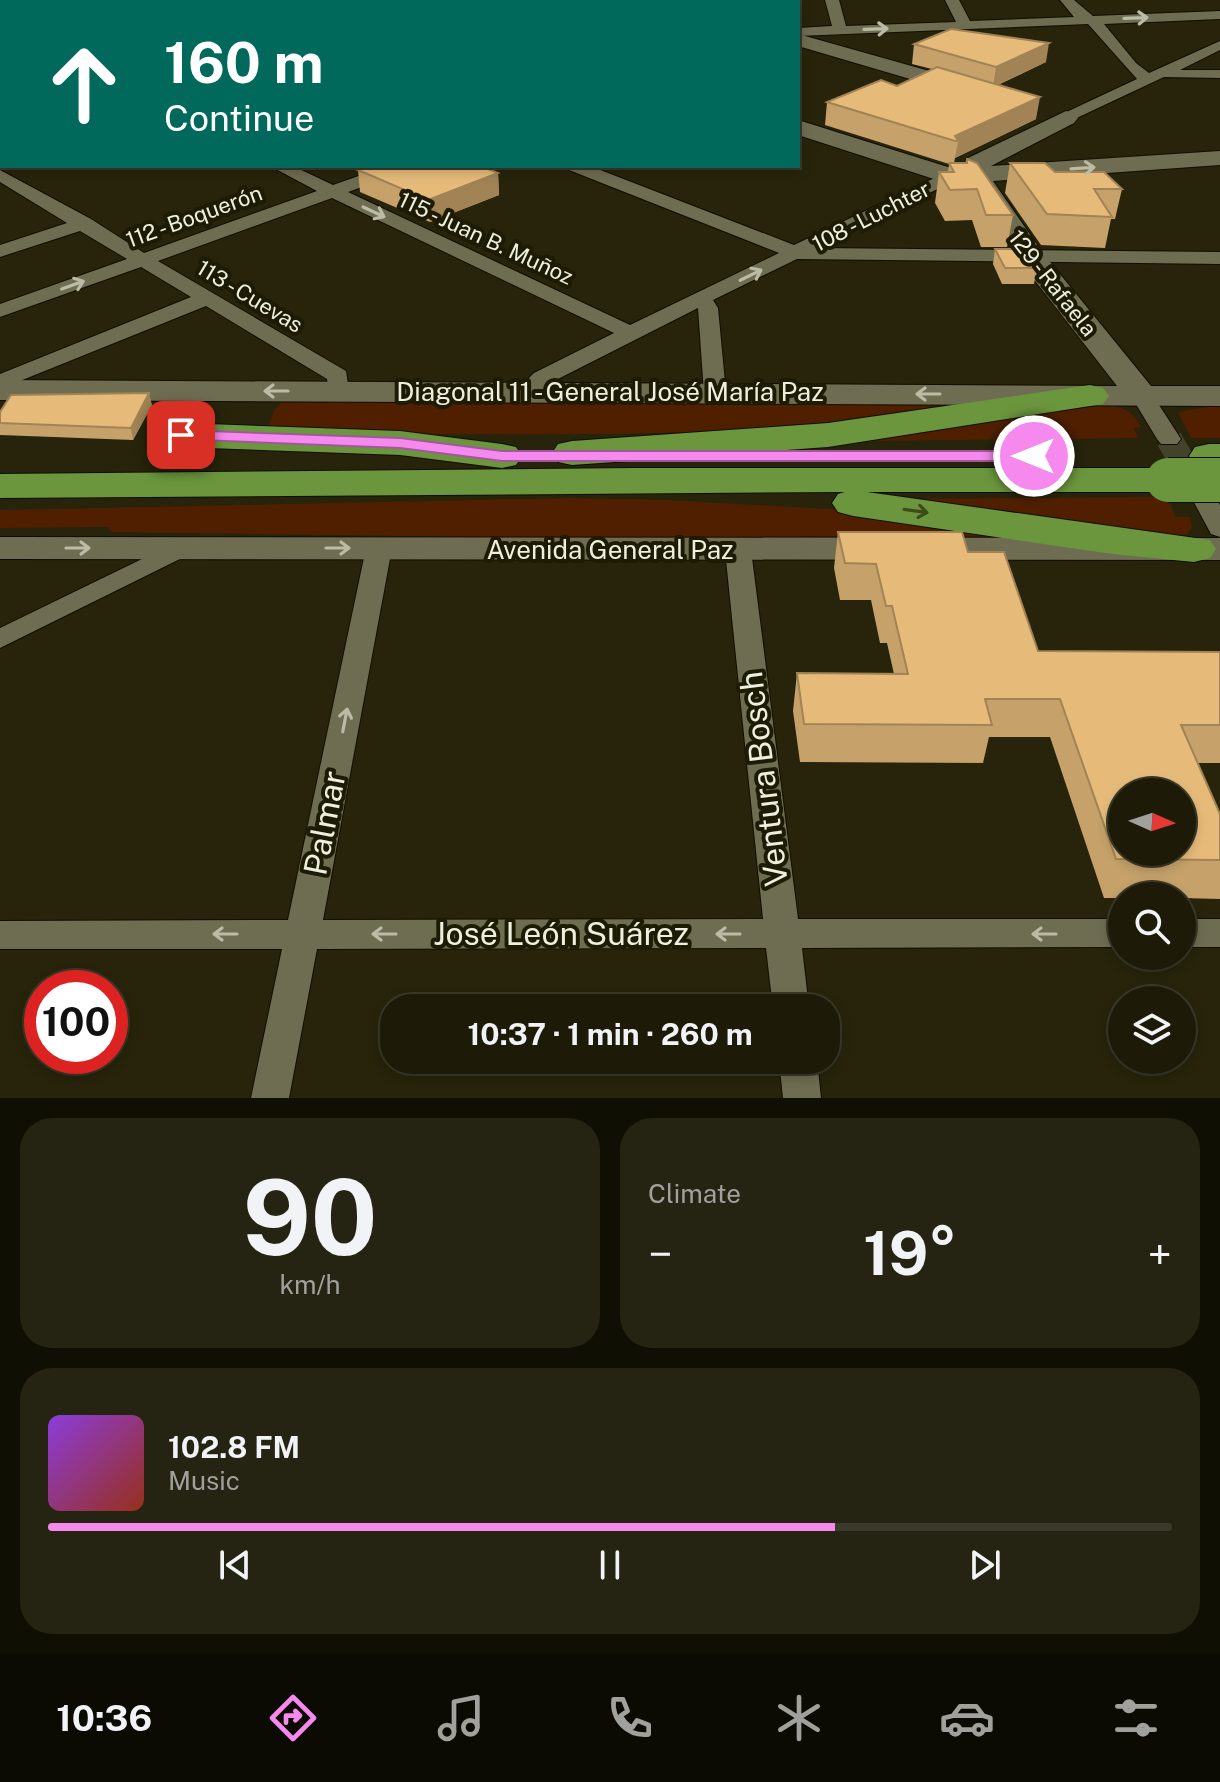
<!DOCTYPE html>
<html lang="en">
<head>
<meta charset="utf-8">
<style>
	body { margin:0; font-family:"Public Sans",sans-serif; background:#252412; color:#f1f3f6; height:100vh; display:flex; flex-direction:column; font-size:30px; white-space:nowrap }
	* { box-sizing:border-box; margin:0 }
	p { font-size:26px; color:#a0a19c }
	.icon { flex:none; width:44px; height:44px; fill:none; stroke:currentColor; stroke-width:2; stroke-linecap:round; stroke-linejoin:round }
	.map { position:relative; height:1098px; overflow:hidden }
	.panel { display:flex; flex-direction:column; gap:20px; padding:20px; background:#100f04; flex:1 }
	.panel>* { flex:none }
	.banner { position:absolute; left:0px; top:0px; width:800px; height:168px; box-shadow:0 4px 12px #0003,0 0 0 2px #3b3929; background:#00695c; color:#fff; overflow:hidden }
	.needle { width:52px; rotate:93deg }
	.controls { position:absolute; left:1108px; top:778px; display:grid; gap:16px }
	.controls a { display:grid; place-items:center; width:88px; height:88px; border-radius:50%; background:#1d1b08; box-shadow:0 4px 12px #0003,0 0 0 2px #3b3929; font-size:40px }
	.speed { position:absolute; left:24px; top:970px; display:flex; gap:16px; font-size:40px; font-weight:700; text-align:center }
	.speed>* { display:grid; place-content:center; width:104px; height:104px; border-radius:50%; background:#1d1b08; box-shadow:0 4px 12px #0003,0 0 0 2px #3b3929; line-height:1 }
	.speed .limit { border:12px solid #d22; background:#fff; color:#111 }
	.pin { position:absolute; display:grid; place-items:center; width:68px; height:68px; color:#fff; margin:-34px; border-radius:16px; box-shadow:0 4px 12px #0006 }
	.me { position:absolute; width:88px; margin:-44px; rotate:270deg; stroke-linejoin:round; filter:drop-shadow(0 0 6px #0008) }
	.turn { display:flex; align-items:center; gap:28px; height:168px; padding:0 32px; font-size:36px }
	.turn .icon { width:104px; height:104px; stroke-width:2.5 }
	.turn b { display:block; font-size:56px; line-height:68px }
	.big { font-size:60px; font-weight:700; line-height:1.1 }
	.panel .tile { flex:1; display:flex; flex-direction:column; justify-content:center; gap:12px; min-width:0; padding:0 28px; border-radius:32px; background:#252412 }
	.panel .dial { align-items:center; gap:0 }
	.dial b { font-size:104px; line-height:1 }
	.song { display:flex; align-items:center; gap:24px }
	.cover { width:96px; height:96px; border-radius:12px; background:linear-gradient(135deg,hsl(270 70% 55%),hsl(10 70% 35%)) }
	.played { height:8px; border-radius:4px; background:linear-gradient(90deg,#f589ee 70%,#3b3929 70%) }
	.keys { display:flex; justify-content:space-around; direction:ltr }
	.heat { display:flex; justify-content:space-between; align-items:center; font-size:44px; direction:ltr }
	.panel .tiles { flex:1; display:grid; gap:20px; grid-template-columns:1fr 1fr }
	.tile:last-child { grid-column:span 2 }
	.trip { position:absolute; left:380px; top:994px; width:460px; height:80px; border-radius:32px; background:#1d1b08; box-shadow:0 4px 12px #0003,0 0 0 2px #3b3929; font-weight:700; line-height:80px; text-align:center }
	.tabs { display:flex; height:128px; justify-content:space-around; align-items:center; background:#0c0b03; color:#a0a19c }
	.tabs .icon { width:56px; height:56px }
	.tabs .current { color:#f589ee }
	.tabs b { font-size:36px; color:#f1f3f6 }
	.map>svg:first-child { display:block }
	.green { fill:#501f00 }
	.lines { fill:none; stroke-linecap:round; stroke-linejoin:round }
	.street-tunnel { stroke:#45422b; stroke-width:26; stroke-dasharray:26 13; stroke-linecap:butt }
	.street-casing { stroke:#100d00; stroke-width:2 }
	.secondary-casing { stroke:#100d00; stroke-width:2 }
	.highway-casing { stroke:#100d00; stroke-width:2 }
	.street { fill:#6e6c51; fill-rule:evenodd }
	.secondary { fill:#6e6c51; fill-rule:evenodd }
	.highway { fill:#6b963d; fill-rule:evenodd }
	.highway-bridge-casing { stroke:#100d00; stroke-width:46; stroke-linecap:butt }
	.highway-bridge { stroke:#6b963d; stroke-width:44 }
	.wall { fill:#c6a169 }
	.shaded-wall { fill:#a18355 }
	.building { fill:#e6bb7a; stroke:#a18355; stroke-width:2; fill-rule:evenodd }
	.oneway { stroke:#bbbba6 }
	.oneway2 { stroke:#3c4c1a }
	.route { fill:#f589ee; stroke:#9f599b; stroke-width:2 }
	.labels { text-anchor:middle; stroke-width:8; stroke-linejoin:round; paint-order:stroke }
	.far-street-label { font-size:22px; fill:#efefdf; stroke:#1d1b03 }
	.street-label { font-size:26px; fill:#efefdf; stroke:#1d1b03 }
	.near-street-label { font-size:32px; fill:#efefdf; stroke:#1d1b03 }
</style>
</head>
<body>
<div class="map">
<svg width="1220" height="1098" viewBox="0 0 1220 1098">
	<rect width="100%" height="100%" fill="#27240b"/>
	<path class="green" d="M 339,401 L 999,403 C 868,427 733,432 600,434 C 489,435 378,434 266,431 L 275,409 L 281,403 Z
		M 1208,404 L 1220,404 L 1220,438 L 1191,438 L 1178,412 L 1207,407 Z
		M 1090,405 C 1112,405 1131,405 1141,427 L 1134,428 L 1138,438 L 864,441 Z
		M 1167,497 L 1176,517 L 1190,517 L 1192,526 L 1188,534 L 1178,537 L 866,499 Z
		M 572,498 L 665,500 L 848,510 L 1067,545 L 112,532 L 108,527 L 0,528 L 0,510 Z"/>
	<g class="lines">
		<path class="street-tunnel" d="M 1169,439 L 1198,489"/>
		<g class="street-casing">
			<path id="street" d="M 17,0 L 38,0 L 15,2 Z
				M 147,0 L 164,0 L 166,2 L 149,2 Z
				M 825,0 L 839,0 L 846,26 L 956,22 L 945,0 L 959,0 L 970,21 L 1074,17 L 1060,0 L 1074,0 L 1093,16 L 1220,11 L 1220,19 L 1104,24 L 1136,63 L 1149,73 L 1220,41 L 1220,50 L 1180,70 L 1220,70 L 1220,78 L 1164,77 L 1066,123 L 1060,121 L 1060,115 L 1137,79 L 1088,24 L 798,36 L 798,28 L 832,26 Z
				M 0,3 L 2,3 L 2,11 L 0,11 Z
				M 0,30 L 2,30 L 2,39 L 0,39 Z
				M 2,122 L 2,132 L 0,133 L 0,123 Z
				M 968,162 L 977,167 L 974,171 L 818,248 L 1220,252 L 1220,264 L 797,259 L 713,300 L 718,308 L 726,393 L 723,398 L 715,400 L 704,393 L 698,308 L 550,383 L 534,397 L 526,399 L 515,392 L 534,373 L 614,333 L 332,198 L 158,261 L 346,371 L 349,391 L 346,396 L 330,396 L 327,379 L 206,306 L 0,389 L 0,374 L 191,297 L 141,267 L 0,317 L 0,304 L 127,259 L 80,231 L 0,257 L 0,245 L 67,223 L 0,182 L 0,170 L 91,219 L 144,253 L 317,191 L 270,166 L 293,166 L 333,185 L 387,166 L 412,166 L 409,170 L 348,192 L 630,325 L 779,253 L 569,170 L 566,166 L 590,166 L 794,245 Z
				M 1142,389 L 1150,391 L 1181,439 L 1177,444 L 1161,444 L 1157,439 L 1131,396 Z
				M 1202,488 L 1211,490 L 1220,505 L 1220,537 L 1211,534 L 1190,495 L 1193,490 Z
				M 379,540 L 388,542 L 392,548 L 323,920 L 763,919 L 725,550 L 729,544 L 747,544 L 751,550 L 798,919 L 1122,919 L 1122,947 L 802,948 L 809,1008 L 773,1008 L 766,948 L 317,949 L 289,1098 L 251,1098 L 282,949 L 0,949 L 0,921 L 288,920 L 366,548 L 370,542 Z
				M 179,541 L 188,543 L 192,549 L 188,555 L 0,648 L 0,628 Z
				M 1182,919 L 1220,919 L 1220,947 L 1182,947 Z
				M 779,1060 L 817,1060 L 821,1098 L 783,1098 Z"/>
		</g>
		<g class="secondary-casing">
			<path id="secondary" d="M 798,34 L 979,85 L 982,90 L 971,97 L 798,46 Z
				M 1066,111 L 1074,113 L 1078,118 L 1074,123 L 991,166 L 1220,151 L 1220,165 L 993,181 L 1042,252 L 1151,386 L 1220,386 L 1220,406 L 0,400 L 0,380 L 1117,386 L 1022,264 L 968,182 L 940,181 L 798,135 L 798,120 L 951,168 L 964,167 L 966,159 Z
				M 0,537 L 1220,538 L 1220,560 L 0,559 Z"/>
		</g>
		<g class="highway-casing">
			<path id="highway" d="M 1090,385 L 1103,388 L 1109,396 L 1103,404 L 828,447 L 572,465 L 558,462 L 552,453 L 558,444 L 572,441 L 828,423 Z
				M 181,423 L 400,431 L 502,444 L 516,447 L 522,456 L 516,465 L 502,468 L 400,455 L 181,447 L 167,443 L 161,435 L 167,427 Z
				M 1209,444 L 1220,444 L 1220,468 L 1195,465 L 1189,456 L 1195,447 Z
				M 633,468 L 1168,468 L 1183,471 L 1189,480 L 1183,489 L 1168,492 L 867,492 L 1210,540 L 1216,549 L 1210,558 L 1194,562 L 1112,554 L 853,516 L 838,512 L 832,503 L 838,494 L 845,492 L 0,498 L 0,474 Z"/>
		</g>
		<use href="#street" class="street"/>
		<use href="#secondary" class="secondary"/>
		<use href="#highway" class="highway"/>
		<g class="highway-bridge-casing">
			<path id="highway-bridge" d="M 1168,480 L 1220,480"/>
		</g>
		<use href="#highway-bridge" class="highway-bridge"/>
	</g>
	<path class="wall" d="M 914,44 L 1046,62 L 998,85 L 1036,119 L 955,158 L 954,163 L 1013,215 L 1007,247 L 981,247 L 972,220 L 945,221 L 935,203 L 939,172 L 948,172 L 949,164 L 825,125 L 827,102 L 897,86 L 932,69 L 912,64 Z
		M 1010,163 L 1055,172 L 1122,189 L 1115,219 L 1111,219 L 1105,248 L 1041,245 L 1005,193 Z
		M 358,170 L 498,173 L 499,195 L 430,222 L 360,192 Z
		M 995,249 L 1037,268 L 1034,284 L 1002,284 L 993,264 Z
		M 152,405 L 133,440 L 0,435 L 0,423 Z
		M 838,532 L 968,552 L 1038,651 L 1220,652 L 1220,763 L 1198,763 L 1220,814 L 1220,899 L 1182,898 L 1182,896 L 1122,896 L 1122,898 L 1104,898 L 1050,737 L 989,737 L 983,763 L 800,762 L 793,711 L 797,673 L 894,674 L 887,643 L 880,643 L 871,600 L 840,600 L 834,568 Z"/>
	<path class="shaded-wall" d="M 1049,43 L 1046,62 L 993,87 L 996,67 Z
		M 802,57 L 801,72 L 798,73 L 798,58 Z
		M 1040,97 L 1036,119 L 955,158 L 958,141 L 955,136 Z
		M 498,173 L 499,195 L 430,222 L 428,200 Z
		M 149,393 L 152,405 L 133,440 L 131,428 Z"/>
	<path class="building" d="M 284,0 L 698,0 L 705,2 L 277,2 Z
		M 951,29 L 1049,43 L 996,67 L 914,44 Z
		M 937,67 L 1040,97 L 955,136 L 958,141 L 955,141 L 827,102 L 881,80 L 897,86 Z
		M 967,159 L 977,163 L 1013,215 L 986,215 L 977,189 L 950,190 L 939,172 L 954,172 L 949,163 L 967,163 Z
		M 1010,163 L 1045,163 L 1055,172 L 1104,172 L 1122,189 L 1094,189 L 1112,217 L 1047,214 Z
		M 369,166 L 481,166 L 498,173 L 428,200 L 358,170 Z
		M 995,249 L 1022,249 L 1037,268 L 1005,268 Z
		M 149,393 L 131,428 L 0,423 L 0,412 L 11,395 Z
		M 838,532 L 962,532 L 968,552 L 1004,552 L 1038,651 L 1220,652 L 1220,725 L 1181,725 L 1220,814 L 1220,860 L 1116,859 L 1060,699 L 985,699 L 992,725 L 804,724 L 797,673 L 908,674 L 892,606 L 886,606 L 876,564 L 845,563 ZM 1122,792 L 1182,792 L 1182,852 L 1122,852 Z"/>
	<defs><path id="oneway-shaft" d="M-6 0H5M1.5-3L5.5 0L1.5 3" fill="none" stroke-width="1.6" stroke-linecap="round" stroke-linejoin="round" transform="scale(2)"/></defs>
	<g class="oneway">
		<use href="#oneway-shaft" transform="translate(1136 18) rotate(-2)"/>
		<use href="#oneway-shaft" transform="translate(876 29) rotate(-2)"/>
		<use href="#oneway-shaft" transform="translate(1083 168) rotate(-4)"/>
		<use href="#oneway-shaft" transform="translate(374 212) rotate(25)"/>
		<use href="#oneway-shaft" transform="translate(751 275) rotate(-26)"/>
		<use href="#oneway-shaft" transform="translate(73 285) rotate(-20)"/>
		<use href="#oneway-shaft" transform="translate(276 391) rotate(-180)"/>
		<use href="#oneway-shaft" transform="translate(928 394) rotate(-180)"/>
		<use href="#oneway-shaft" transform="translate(78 548)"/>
		<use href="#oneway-shaft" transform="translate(338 548)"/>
		<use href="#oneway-shaft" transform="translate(345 720) rotate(-79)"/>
		<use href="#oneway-shaft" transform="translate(225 934) rotate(180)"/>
		<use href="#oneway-shaft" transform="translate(384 934) rotate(-180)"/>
		<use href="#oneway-shaft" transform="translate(728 934) rotate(-180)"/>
		<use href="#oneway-shaft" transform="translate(1044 934) rotate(180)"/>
	</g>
	<use class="oneway2" href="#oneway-shaft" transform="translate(916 511) rotate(8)"/>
	<path class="route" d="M 181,430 L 400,438 L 502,451 L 1034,451 L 1042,456 L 1034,461 L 502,461 L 400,448 L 175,439 L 175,432 Z"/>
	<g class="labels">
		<g class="far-street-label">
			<text transform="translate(194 216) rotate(-20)" y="8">112 - Boquerón</text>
			<text transform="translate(871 216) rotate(-27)" y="8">108 - Luchter</text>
			<text transform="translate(486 238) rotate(25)" y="8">115 - Juan B. Muñoz</text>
			<text transform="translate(1053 283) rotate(52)" y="8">129 - Rafaela</text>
			<text transform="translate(250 296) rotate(31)" y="8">113 - Cuevas</text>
		</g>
		<g class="street-label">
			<text x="610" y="401">Diagonal 11 - General José María Paz</text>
			<text x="610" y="559">Avenida General Paz</text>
		</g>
		<g class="near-street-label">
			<text transform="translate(764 779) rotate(-97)" y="11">Ventura Bosch</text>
			<text transform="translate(325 823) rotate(-79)" y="11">Palmar</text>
			<text x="561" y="945">José León Suárez</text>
		</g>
	</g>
</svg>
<div class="controls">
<a><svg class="needle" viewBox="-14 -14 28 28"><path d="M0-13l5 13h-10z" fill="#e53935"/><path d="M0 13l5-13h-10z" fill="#a0a19c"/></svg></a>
<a><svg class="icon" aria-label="search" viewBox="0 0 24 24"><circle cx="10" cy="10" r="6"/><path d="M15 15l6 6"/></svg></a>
<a><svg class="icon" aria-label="layers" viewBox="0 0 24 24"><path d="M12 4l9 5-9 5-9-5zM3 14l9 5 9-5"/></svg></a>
</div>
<div class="speed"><div class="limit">100</div></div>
<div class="pin" style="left:181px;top:435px;background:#d93025"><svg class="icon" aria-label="arrive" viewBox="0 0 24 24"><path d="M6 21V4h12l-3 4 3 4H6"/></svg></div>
<svg class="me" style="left:1034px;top:456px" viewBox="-20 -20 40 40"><circle r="17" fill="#f589ee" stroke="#fff" stroke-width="3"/><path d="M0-11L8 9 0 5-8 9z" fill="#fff"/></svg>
<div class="trip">10:37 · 1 min · 260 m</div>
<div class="banner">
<div class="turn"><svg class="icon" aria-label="ahead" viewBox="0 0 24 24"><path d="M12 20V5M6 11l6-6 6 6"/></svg><div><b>160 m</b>Continue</div></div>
</div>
</div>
<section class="panel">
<div class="tiles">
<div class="tile dial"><b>90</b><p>km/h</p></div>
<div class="tile"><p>Climate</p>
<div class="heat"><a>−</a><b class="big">19°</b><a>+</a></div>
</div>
<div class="tile">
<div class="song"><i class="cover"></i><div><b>102.8 FM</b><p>Music</p></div></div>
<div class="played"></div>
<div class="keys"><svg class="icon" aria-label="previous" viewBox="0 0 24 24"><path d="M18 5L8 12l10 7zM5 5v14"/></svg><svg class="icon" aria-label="pause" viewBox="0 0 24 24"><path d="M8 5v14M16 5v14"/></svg><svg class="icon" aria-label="next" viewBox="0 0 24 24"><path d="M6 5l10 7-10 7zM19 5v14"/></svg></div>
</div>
</div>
</section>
<nav class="tabs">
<b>10:36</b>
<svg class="icon current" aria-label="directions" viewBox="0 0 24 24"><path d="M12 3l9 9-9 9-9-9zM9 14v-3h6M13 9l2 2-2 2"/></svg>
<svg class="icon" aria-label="music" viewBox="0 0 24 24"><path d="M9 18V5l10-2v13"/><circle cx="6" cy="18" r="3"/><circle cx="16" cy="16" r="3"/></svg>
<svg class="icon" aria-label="phone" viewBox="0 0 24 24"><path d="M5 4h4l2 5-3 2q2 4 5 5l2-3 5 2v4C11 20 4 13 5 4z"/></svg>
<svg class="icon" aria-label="climate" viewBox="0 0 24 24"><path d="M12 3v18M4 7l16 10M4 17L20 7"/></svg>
<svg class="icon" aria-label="car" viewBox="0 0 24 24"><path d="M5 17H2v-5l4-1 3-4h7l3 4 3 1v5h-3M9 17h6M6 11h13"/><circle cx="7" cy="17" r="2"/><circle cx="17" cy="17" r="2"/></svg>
<svg class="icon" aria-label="filters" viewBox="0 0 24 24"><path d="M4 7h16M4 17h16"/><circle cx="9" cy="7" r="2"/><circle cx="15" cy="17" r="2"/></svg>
</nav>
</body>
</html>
